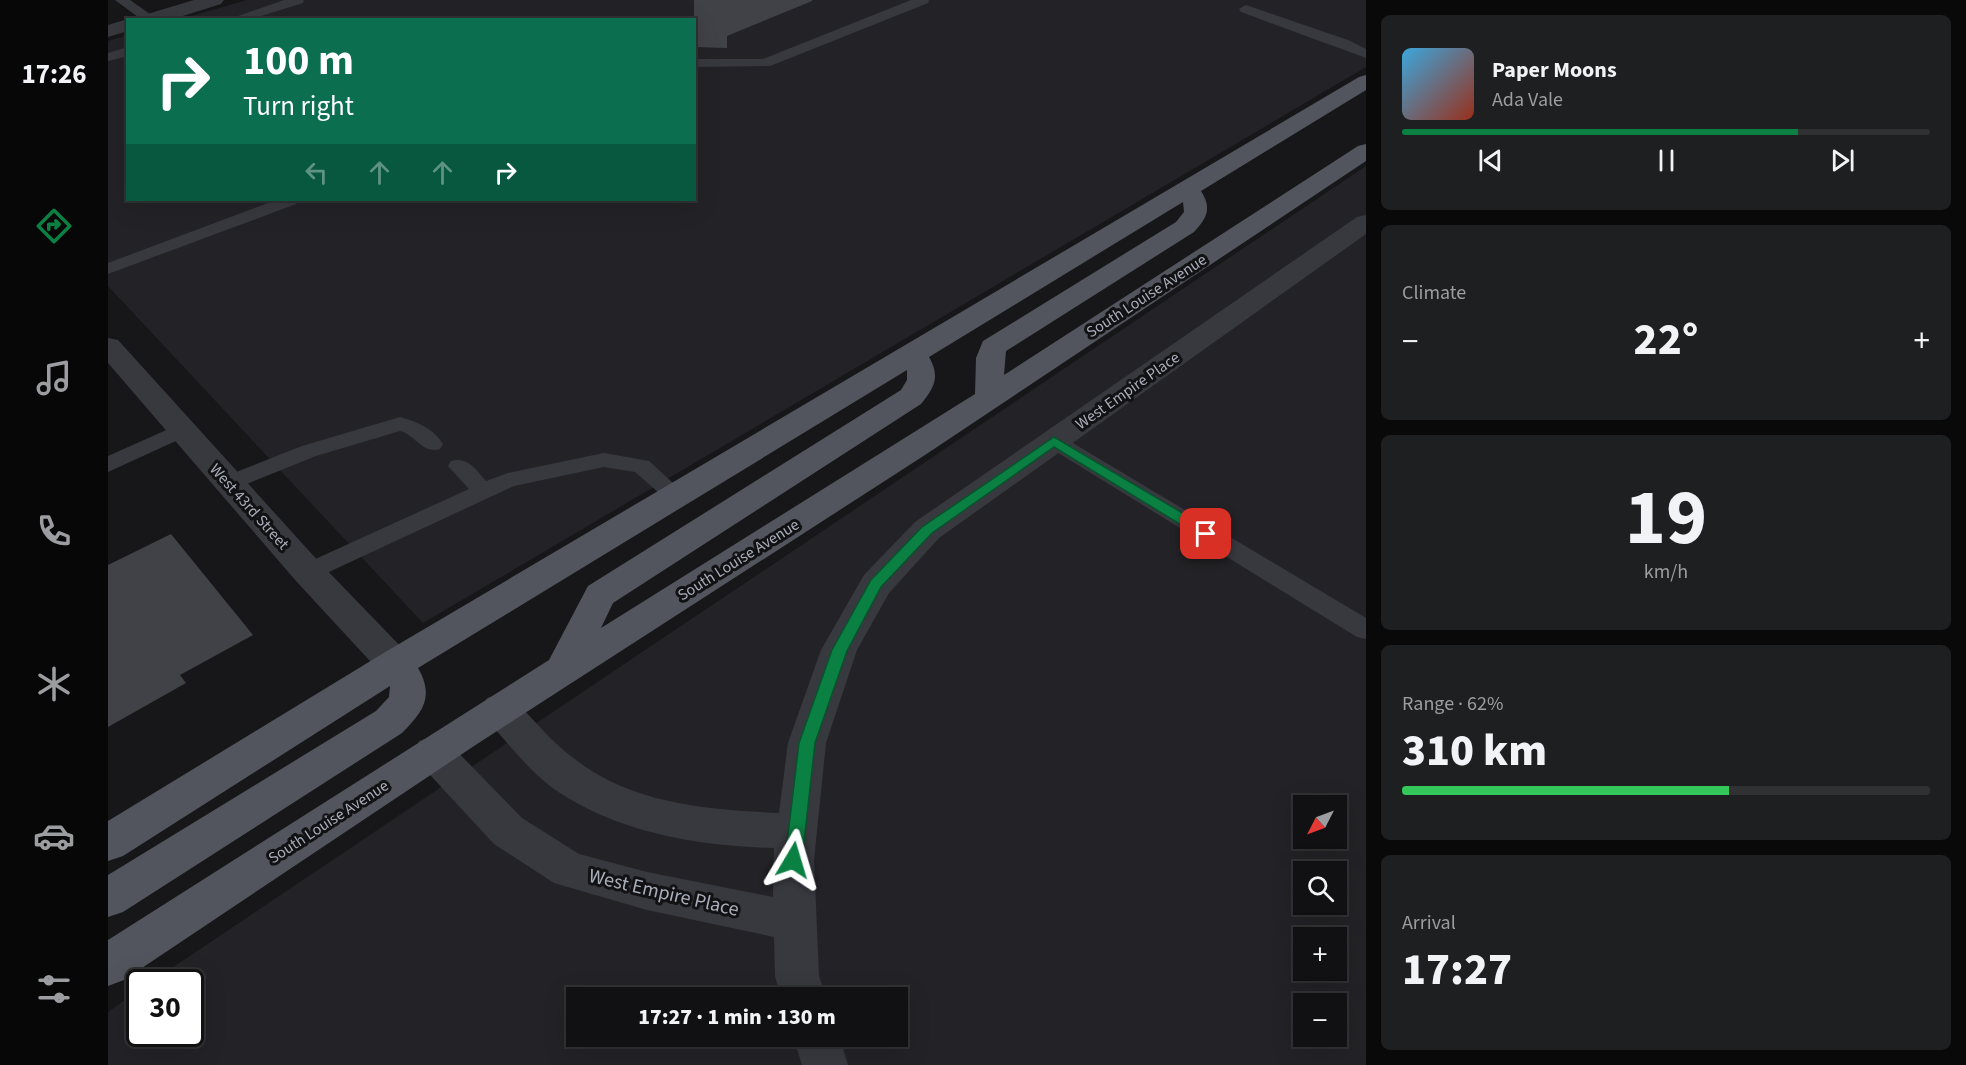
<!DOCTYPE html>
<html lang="en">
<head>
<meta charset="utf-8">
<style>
	body { margin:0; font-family:"Source Sans 3",sans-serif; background:#1e1f21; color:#f1f3f6; height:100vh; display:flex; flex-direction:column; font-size:22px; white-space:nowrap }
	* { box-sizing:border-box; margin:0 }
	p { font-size:20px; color:#9c9da0 }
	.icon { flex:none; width:33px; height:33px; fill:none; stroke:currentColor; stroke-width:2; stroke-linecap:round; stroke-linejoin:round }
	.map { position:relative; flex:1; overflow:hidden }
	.sheet { display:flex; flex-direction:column; gap:15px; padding:15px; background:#09090a; width:600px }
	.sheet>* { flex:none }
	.banner { position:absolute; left:18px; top:18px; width:570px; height:183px; border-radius:0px; box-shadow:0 6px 24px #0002,0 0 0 2px #303133; background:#0b6e4f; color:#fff; overflow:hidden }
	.needle { width:39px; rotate:228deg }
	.controls { position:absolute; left:1185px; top:795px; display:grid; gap:12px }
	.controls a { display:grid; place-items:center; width:54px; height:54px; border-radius:0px; background:#111113; box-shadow:0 6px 24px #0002,0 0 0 2px #303133; font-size:30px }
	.speed { position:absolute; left:18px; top:969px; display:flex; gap:12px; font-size:30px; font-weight:700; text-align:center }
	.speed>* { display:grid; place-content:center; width:78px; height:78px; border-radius:50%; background:#111113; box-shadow:0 6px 24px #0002,0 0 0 2px #303133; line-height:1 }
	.speed .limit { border:3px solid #111; border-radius:9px; background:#fff; color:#111 }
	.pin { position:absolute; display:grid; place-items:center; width:51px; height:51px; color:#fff; margin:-26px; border-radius:12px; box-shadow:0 3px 9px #0006 }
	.me { position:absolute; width:66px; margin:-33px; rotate:7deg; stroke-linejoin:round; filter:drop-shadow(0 0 4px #0008) }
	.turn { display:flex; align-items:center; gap:21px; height:126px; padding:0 18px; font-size:27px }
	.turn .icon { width:78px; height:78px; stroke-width:2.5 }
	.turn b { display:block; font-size:42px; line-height:51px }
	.lanes { display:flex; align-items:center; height:57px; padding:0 18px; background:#0003; justify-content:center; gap:30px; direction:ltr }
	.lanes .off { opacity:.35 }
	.big { font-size:45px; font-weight:800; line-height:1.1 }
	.sheet .widget { flex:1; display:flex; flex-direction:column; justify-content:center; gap:9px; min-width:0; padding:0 21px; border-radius:9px; background:#1e1f21 }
	.sheet .dial { align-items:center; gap:0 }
	.dial b { font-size:78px; line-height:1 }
	.song { display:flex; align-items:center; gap:18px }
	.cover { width:72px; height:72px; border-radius:9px; background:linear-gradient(135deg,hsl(200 70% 55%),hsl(10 70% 35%)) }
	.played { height:6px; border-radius:3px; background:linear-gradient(90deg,#0b8043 75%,#303133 75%) }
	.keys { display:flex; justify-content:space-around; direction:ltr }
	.heat { display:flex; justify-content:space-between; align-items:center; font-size:33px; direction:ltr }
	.charge { height:9px; border-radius:4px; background:linear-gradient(90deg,#34c759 62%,#303133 0) }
	.trip { position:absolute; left:458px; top:987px; width:342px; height:60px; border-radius:0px; background:#111113; box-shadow:0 6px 24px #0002,0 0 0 2px #303133; font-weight:800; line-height:60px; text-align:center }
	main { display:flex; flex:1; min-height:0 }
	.tab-bar { display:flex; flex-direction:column; width:108px; justify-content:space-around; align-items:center; background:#070708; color:#9c9da0 }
	.tab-bar .icon { width:42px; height:42px }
	.tab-bar .on { color:#0b8043 }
	.tab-bar b { font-size:27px; color:#f1f3f6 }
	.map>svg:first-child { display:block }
	.built { fill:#232327; fill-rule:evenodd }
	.building { fill:#414247 }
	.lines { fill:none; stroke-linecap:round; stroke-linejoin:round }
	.lane { fill:#38393f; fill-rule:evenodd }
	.street { fill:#38393f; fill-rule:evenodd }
	.primary { fill:#53555e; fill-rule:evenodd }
	.route { fill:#0b8043; stroke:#07532c; stroke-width:1.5 }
	.labels { text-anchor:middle; stroke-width:6; stroke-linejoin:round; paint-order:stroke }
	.street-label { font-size:16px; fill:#a8adba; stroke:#121214 }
	.near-street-label { font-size:20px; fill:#a8adba; stroke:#121214 }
</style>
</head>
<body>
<main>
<nav class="tab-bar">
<b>17:26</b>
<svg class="icon on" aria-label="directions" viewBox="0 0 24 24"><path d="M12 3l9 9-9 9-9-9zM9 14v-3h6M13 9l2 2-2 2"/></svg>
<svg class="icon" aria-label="music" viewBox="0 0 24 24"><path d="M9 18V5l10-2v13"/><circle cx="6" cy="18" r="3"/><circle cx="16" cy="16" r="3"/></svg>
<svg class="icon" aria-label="phone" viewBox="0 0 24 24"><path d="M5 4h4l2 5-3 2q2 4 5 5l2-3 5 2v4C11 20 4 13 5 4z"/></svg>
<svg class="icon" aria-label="climate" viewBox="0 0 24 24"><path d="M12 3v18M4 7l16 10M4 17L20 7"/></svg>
<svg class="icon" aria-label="car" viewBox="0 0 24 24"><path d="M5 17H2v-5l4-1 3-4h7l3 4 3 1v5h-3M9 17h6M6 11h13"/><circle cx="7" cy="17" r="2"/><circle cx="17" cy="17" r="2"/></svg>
<svg class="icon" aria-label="filters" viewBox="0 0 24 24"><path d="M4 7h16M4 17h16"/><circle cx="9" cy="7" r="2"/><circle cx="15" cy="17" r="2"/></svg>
</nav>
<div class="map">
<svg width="1258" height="1065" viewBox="0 0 1258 1065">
	<rect width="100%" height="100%" fill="#171719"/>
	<path class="built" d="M 139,0 L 1258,0 L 1258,67 L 315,623 L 0,286 L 0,41 L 19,35 L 20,200 L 586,200 L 586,20 L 73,19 Z
		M 1258,166 L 1258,1065 L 0,1065 L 0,1012 L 31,990 L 32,1034 L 82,1034 L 82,982 L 43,982 ZM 1196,806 L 1228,806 L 1228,838 L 1196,838 ZM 1196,872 L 1228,872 L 1228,904 L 1196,904 ZM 1196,938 L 1228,938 L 1228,970 L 1196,970 ZM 468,998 L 789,998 L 789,1036 L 468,1036 ZM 1196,1004 L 1228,1004 L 1228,1036 L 1196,1036 Z"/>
	<path class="building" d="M 586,0 L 704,0 L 704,1 L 619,36 L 619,48 L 586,47 Z
		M 63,534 L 145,635 L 72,675 L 78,683 L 0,727 L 0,565 Z"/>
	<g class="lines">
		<path class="lane" d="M 7,0 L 22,0 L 49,19 L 34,20 Z
			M 176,0 L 196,0 L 195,3 L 140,20 L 119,20 Z
			M 803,0 L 821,0 L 820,3 L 662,66 L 586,67 L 586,59 L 655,59 Z
			M 1138,5 L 1240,40 L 1258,49 L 1258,58 L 1133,12 L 1131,9 Z
			M 20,47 L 20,56 L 0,61 L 0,53 Z
			M 168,200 L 190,200 L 188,204 L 0,274 L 0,263 Z
			M 292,417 C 309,422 325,428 335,444 L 332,449 C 314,454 308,435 292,431 L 208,456 L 129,488 L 121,490 L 113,488 L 110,483 L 113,478 L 194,446 Z
			M 74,423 L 81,425 L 84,430 L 81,435 L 0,472 L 0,456 Z
			M 946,434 L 953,436 L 1258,618 L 1258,639 L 1249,637 L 939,446 L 936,441 L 939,436 Z
			M 496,453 L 541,461 L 578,495 L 575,500 L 567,502 L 559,500 L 527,472 L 496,467 L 406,486 L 208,578 L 200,580 L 192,578 L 188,572 L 192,566 L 361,489 L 340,466 L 343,461 C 360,456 368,470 378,481 L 400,473 Z"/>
		<path class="street" d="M 86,0 L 116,0 L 113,4 L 62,20 L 31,20 L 33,16 Z
			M 20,19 L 20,31 L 0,37 L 0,25 Z
			M 1258,215 L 1258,234 L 831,538 L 781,593 L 749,650 L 718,743 L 706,860 L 711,976 L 718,998 L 673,998 L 667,976 L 666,937 L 539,910 L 446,883 L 386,844 L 311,763 L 306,752 L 311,741 L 325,736 L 339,741 L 414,818 L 471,854 L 539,872 L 665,897 L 666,848 C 590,846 510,833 446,789 C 420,770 400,743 379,720 L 373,709 L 379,698 L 392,694 L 405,698 C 425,719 444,743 468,760 C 525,804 601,810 671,813 L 680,743 L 713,650 L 756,575 L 807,522 L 1249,217 Z
			M 0,338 L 10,340 L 212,563 L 300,654 L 305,664 L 300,674 L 287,678 L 274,674 L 188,581 L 0,363 Z
			M 685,1036 L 731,1036 L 740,1065 L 694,1065 Z"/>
		<path class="primary" d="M 1258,75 L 1258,90 L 1093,191 C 1104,208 1099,218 1086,232 L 898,351 L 896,375 L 1250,146 L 1258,144 L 1258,161 L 817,455 L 369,744 L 16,980 L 0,986 L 0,940 L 441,660 L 480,586 L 793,390 L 799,380 L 799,370 L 310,668 C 326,696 316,711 294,733 L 15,912 L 0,917 L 0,875 L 268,711 L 281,697 L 282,686 L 15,856 L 0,861 L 0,821 L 274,654 L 1251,77 ZM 1075,202 L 1076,212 L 1068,222 L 875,341 L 868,358 L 867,394 L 493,628 L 505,603 L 813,404 C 827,387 832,376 821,357 Z"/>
	</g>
	<path class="route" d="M 946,437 L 1103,530 L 1105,534 L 1103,537 L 1093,537 L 946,447 L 824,533 L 773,587 L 739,651 L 707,743 L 694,860 L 691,865 L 685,868 L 679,865 L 677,860 L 691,743 L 724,650 L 763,580 L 814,527 Z"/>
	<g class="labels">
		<g class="street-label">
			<text transform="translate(1038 295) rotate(-33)" y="6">South Louise Avenue</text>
			<text transform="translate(1019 390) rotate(-35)" y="6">West Empire Place</text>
			<text transform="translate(142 506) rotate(48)" y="6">West 43rd Street</text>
			<text transform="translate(630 559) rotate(-32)" y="6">South Louise Avenue</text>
			<text transform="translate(220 821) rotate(-33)" y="6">South Louise Avenue</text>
		</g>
		<g class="near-street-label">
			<text transform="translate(556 892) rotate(13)" y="7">West Empire Place</text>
		</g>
	</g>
</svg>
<div class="controls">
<a><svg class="needle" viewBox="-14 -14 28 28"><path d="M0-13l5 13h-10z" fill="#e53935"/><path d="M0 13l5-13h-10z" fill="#9c9da0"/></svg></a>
<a><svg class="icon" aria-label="search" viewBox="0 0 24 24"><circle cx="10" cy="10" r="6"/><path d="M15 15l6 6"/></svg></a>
<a>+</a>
<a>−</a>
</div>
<div class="speed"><div class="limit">30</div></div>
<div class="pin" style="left:1098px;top:534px;background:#d93025"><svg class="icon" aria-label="arrive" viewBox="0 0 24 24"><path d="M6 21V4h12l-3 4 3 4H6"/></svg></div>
<svg class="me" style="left:685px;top:860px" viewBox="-20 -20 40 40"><path d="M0-17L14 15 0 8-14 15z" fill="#0b8043" stroke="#fff" stroke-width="4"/></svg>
<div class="trip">17:27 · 1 min · 130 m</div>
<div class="banner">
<div class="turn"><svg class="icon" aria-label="right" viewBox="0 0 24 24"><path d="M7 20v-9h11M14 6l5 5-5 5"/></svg><div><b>100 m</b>Turn right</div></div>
<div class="lanes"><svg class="icon off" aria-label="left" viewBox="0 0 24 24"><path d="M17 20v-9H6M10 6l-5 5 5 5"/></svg><svg class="icon off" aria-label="ahead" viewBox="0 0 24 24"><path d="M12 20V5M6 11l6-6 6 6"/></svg><svg class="icon off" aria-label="ahead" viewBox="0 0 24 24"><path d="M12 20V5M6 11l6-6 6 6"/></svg><svg class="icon" aria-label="right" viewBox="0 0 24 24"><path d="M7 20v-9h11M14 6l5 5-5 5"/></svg></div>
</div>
</div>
<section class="sheet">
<div class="widget">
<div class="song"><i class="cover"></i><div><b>Paper Moons</b><p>Ada Vale</p></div></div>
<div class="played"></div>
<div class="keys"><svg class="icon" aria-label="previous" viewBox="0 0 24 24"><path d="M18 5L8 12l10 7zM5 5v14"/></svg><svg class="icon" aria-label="pause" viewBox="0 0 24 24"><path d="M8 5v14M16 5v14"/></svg><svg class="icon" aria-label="next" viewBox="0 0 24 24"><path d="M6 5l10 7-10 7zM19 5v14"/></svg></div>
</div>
<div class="widget"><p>Climate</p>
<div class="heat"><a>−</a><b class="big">22°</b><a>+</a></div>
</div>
<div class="widget dial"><b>19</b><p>km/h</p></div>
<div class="widget"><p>Range · 62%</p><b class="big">310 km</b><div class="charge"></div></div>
<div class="widget"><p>Arrival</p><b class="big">17:27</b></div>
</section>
</main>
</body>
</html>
